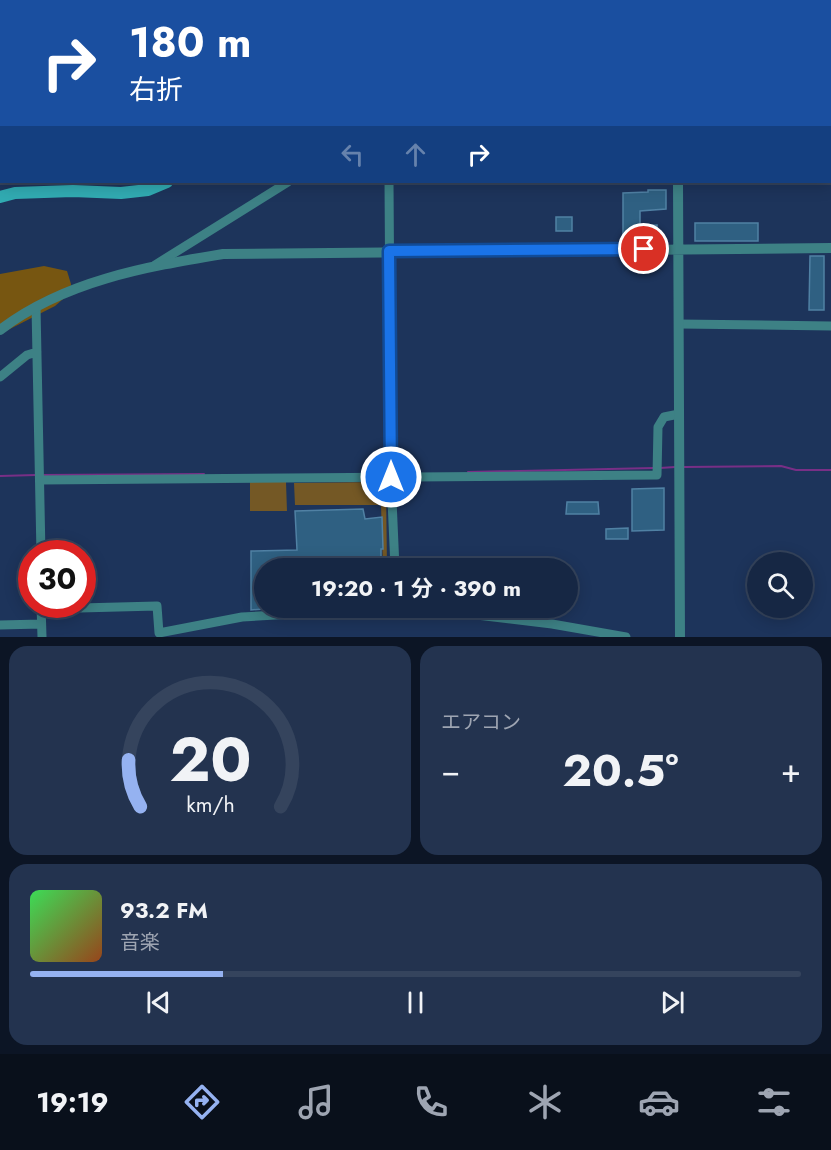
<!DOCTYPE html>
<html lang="ja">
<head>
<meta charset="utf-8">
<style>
	body { margin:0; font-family:Jost,"Noto Sans JP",sans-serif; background:#23334f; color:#f1f3f6; height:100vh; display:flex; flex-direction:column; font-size:22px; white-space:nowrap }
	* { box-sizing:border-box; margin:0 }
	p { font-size:20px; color:#9ea5b2 }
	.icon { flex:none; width:33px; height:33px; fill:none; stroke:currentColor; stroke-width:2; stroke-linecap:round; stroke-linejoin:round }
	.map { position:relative; height:637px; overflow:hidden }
	.side { display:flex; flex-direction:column; gap:9px; padding:9px; background:#0c1525; flex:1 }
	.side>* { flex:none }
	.hud { position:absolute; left:0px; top:0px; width:831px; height:183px; box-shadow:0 3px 15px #0003,0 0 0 2px #35445d; background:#1a4fa0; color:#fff; overflow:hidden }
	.buttons { position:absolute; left:747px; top:552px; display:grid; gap:12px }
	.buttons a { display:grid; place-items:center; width:66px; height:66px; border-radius:50%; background:#162744; box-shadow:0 3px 15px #0003,0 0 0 2px #35445d; font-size:30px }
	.speed { position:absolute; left:18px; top:540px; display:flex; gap:12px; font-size:30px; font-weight:700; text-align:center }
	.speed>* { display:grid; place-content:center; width:78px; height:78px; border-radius:50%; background:#162744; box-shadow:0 3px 15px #0003,0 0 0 2px #35445d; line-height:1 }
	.speed .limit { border:9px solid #d22; background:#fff; color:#111 }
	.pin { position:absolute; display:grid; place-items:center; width:51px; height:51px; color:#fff; margin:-26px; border:3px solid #fff; border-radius:50%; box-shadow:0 2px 6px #0007 }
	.me { position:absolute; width:66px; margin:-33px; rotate:0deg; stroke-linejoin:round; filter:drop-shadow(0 0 4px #0008) }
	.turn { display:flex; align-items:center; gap:21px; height:126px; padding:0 30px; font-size:27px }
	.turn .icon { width:78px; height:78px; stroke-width:2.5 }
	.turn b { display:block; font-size:42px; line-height:51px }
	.lanes { display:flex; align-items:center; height:57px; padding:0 30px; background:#0003; justify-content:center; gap:30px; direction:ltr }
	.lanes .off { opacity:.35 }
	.big { font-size:45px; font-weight:700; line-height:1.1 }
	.side .card { flex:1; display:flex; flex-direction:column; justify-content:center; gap:9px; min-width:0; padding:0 21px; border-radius:18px; background:#23334f }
	.side .dial { align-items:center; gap:0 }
	.dial svg { height:156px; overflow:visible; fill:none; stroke:#35445d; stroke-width:7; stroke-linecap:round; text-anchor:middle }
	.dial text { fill:#f1f3f6; stroke:none }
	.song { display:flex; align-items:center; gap:18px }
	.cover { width:72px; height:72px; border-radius:9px; background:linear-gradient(135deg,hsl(130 70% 55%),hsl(20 70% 35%)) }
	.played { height:6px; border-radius:3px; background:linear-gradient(90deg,#95b2f1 25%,#35445d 25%) }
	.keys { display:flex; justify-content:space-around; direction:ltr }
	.heat { display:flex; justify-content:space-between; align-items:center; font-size:33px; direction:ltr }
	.side .tiles { flex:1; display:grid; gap:9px; grid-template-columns:1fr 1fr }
	.card:last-child { grid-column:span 2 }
	.trip { position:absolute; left:254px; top:558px; width:324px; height:60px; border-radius:30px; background:#162744; box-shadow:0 3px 15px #0003,0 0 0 2px #35445d; font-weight:700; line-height:60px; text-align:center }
	.tabs { display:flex; height:96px; justify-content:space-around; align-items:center; background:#09101b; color:#9ea5b2 }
	.tabs .icon { width:42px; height:42px }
	.tabs .active { color:#95b2f1 }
	.tabs b { font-size:27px; color:#f1f3f6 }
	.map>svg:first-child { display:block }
	.green { fill:#745825 }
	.forest { fill:#775611 }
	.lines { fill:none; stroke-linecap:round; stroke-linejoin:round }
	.stream { stroke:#782f86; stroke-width:2 }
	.building { fill:#2f6082; stroke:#5081a4; stroke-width:1.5 }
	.service { stroke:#3d8185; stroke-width:4.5 }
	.minor { stroke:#3d8185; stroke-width:9 }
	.tertiary { stroke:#3d8185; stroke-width:10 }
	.secondary { stroke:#31abb2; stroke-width:12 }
	.route-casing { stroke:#114b97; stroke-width:15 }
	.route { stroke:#1a73e8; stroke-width:10 }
</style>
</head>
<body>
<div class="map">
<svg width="831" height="637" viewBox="0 0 831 637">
	<rect width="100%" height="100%" fill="#1d345b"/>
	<path class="green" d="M 250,482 L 286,482 L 287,511 L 250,511 Z
		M 380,482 L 386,488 L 387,568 L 383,568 L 381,505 L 295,505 L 294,483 Z"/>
	<path class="forest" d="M 44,266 L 67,271 L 71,284 L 70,293 L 55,306 L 0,334 L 0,274 Z"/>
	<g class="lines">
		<path class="stream" d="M 684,467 L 781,466 L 796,470 L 831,470
			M 660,468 L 675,467
			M 468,472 L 654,468
			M 42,475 L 204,474
			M 0,476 L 36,475"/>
	</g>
	<path class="building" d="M 648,190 L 666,190 L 666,209 L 640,211 L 640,226 L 657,225 L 657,237 L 647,237 L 647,234 L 630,234 L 630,242 L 623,243 L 623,193 L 648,192 Z
		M 556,217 L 572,217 L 572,231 L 556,231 Z
		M 695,223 L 758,223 L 758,241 L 695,241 Z
		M 810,256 L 824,256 L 824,310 L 809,310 Z
		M 664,488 L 664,530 L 632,531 L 632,489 Z
		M 567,502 L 598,502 L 599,514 L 566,514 Z
		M 363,509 L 365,519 L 382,517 L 383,549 L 381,549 L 381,568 L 264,568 L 264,609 L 251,610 L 251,551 L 297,550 L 295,511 Z
		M 628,528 L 628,539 L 606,539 L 606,529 Z"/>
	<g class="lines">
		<path class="service" d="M 488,0 L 500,2
			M 617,2 L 618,0"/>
		<path class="minor" d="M 165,0 L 165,2
			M 340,0 L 343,2
			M 482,2 L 482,0
			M 830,26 L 831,26
			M 0,76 L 2,75
			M 830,100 L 831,100
			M 0,130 L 2,129
			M 389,182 L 391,477 L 395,568
			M 155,265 L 288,182
			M 36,307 L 41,554
			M 679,324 L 831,326
			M 0,377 L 27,355 L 37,352
			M 40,480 L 657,475 L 658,427 L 664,417 L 679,414
			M 41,604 L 42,637
			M 41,609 L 157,606 L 159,633 L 242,617 L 398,608 L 426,609 L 552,624 L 626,637
			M 0,625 L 41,624"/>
		<path class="tertiary" d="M 675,0 L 675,2
			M 678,182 L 680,637
			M 0,330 C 64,281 145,267 223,254 L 831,248"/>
		<path class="secondary" d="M 190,0 L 193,2
			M 0,197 L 15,193 L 73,191 L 121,193 L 148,190 L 167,182"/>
	</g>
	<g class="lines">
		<g class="route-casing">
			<path id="route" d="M 391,477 L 389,251 L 644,249"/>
		</g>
		<use href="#route" class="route"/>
	</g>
</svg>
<div class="buttons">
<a><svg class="icon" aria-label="search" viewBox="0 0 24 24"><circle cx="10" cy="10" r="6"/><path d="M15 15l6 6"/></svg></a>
</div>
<div class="speed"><div class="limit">30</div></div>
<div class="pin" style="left:644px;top:249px;background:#d93025"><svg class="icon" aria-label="arrive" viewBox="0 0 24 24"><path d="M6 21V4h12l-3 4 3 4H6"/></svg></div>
<svg class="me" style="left:391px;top:477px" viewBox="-20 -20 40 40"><circle r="17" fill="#1a73e8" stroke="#fff" stroke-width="3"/><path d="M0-11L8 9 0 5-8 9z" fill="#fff"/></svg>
<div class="trip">19:20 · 1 分 · 390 m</div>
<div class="hud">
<div class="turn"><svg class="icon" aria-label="right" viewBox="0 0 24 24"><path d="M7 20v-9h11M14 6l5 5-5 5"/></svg><div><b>180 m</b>右折</div></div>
<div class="lanes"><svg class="icon off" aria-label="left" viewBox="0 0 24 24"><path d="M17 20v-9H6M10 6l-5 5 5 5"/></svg><svg class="icon off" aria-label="ahead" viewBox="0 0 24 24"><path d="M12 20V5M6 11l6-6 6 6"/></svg><svg class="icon" aria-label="right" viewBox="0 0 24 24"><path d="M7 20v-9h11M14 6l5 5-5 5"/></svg></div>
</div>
</div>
<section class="side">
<div class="tiles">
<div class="card dial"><svg viewBox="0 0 100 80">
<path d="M14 69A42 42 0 1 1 86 69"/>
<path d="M14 69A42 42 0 0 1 8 45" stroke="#95b2f1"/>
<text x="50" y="56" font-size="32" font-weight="700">20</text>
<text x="50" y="72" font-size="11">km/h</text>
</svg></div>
<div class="card"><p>エアコン</p>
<div class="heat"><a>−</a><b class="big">20.5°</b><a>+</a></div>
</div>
<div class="card">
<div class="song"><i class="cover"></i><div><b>93.2 FM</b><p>音楽</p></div></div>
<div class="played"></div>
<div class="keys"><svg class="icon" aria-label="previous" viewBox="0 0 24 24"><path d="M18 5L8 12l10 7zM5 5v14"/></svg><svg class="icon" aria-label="pause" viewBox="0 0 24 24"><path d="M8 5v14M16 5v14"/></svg><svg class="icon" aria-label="next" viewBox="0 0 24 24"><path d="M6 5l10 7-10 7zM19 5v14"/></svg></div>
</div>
</div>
</section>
<nav class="tabs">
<b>19:19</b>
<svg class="icon active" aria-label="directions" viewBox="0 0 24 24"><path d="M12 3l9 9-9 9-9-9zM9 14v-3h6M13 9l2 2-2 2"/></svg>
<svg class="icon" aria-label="music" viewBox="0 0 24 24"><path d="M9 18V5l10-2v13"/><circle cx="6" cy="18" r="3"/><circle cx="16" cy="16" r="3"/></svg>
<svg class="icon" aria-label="phone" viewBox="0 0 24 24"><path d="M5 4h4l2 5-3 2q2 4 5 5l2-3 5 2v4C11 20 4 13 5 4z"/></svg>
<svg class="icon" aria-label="climate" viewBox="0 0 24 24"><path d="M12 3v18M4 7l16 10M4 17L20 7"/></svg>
<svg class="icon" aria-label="car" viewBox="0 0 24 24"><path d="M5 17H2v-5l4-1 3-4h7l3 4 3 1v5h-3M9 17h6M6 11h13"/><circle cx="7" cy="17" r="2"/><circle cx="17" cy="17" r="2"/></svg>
<svg class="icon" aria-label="filters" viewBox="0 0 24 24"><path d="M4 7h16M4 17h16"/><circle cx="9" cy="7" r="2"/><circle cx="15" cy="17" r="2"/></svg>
</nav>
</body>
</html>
